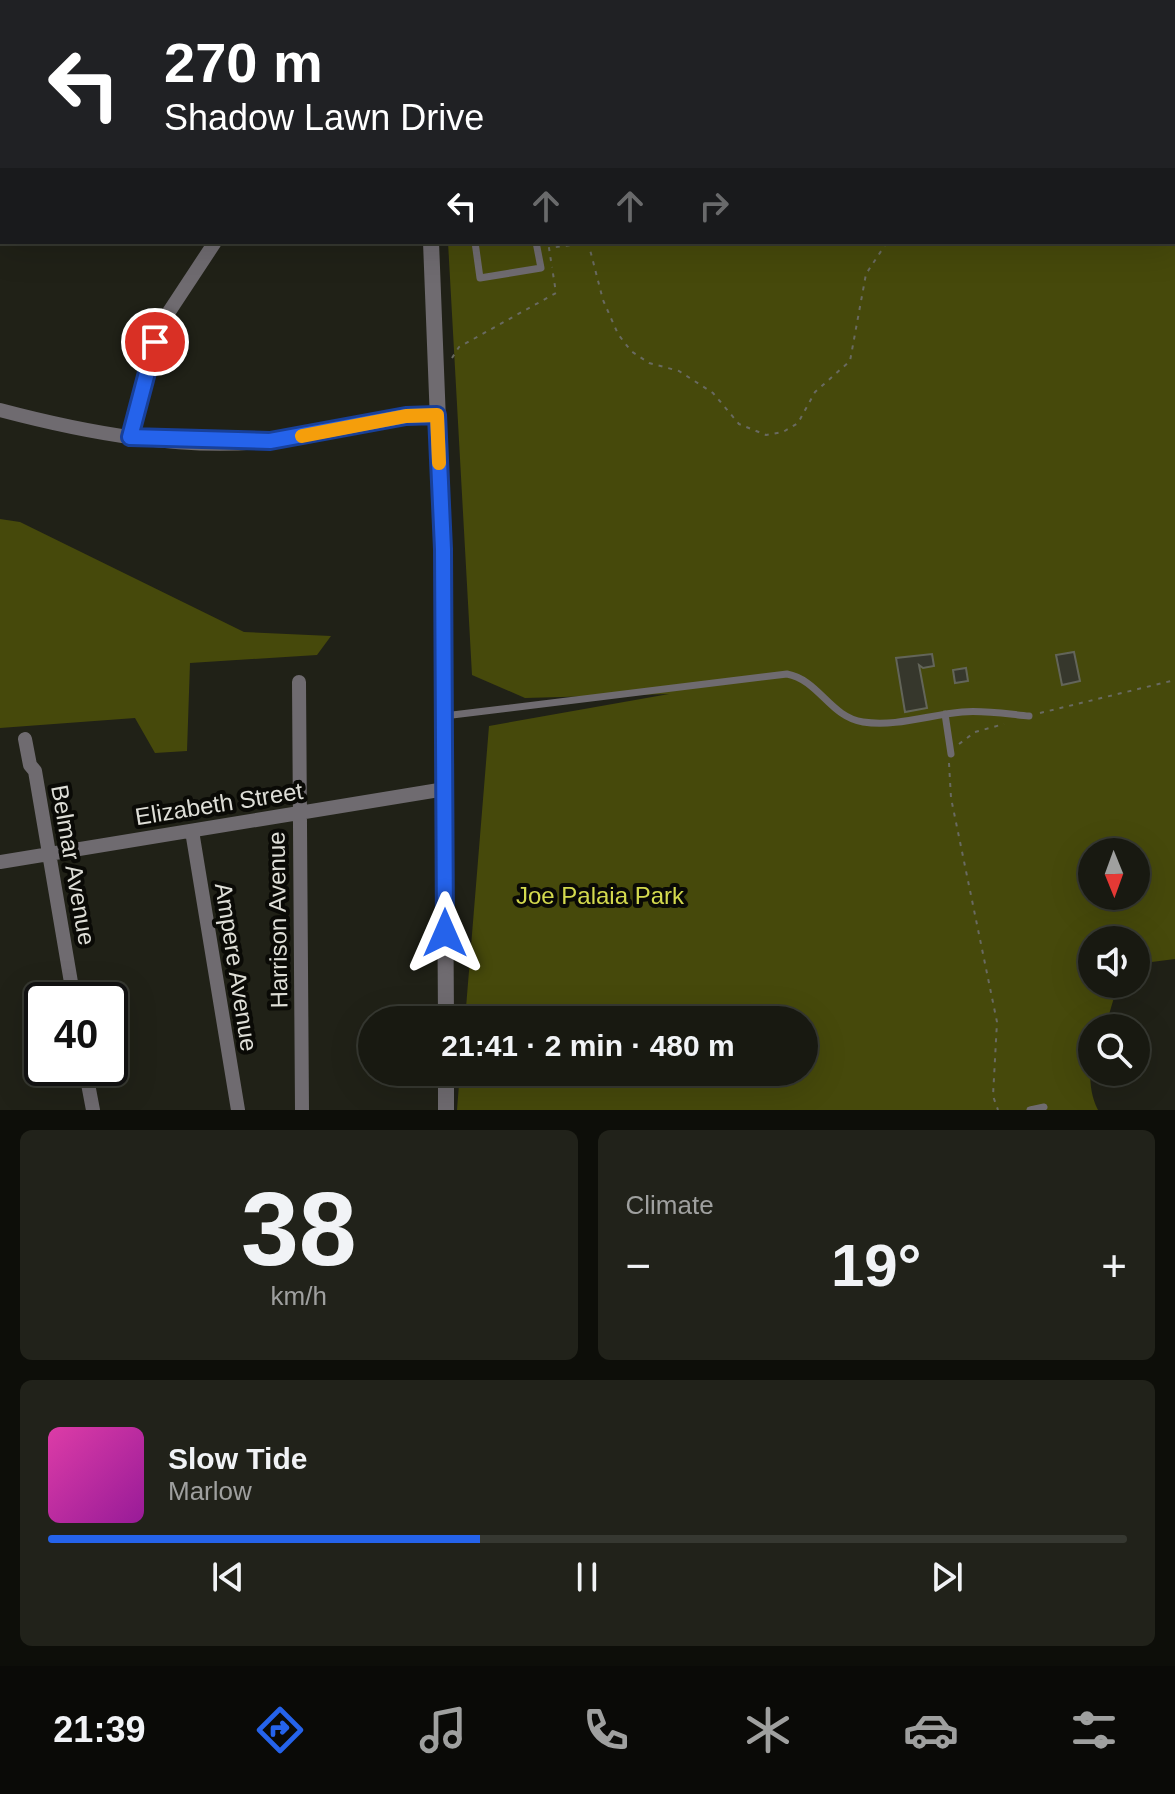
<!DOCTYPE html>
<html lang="en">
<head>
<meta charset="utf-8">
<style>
	body { margin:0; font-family:Helvetica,sans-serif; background:#21221a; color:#f1f3f6; height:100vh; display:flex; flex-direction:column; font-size:30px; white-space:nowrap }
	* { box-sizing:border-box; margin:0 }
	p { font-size:26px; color:#9fa09f }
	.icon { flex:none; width:44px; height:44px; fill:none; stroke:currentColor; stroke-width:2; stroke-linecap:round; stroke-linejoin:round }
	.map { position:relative; height:1110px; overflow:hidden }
	.side { display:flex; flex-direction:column; gap:20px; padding:20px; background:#0d0e09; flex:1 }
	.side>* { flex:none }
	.guide { position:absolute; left:0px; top:0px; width:1176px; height:244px; box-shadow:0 8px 32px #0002,0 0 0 2px #363831; background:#202124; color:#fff; overflow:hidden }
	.needle { width:52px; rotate:179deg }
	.tools { position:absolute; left:1078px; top:838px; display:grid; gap:16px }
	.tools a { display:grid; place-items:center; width:72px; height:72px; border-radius:50%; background:#181911; box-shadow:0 8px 32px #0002,0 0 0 2px #363831; font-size:40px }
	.speed { position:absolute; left:24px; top:982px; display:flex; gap:16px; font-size:40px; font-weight:700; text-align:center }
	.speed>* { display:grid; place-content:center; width:104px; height:104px; border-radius:50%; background:#181911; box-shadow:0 8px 32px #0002,0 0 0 2px #363831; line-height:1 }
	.speed .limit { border:4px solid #111; border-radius:12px; background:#fff; color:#111 }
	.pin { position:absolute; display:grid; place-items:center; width:68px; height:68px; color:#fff; margin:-34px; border:4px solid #fff; border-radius:50%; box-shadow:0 2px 8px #0007 }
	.me { position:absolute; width:88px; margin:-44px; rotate:0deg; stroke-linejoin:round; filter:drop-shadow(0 0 6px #0008) }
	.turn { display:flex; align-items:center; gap:28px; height:168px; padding:0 32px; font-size:36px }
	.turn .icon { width:104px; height:104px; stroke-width:2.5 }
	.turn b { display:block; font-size:56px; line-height:68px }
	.lanes { display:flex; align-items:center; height:76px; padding:0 32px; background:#0003; justify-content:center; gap:40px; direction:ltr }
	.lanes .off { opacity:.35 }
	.big { font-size:60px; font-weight:600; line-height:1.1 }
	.side .card { flex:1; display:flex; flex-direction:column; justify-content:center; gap:12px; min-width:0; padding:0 28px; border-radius:12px; background:#21221a }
	.side .dial { align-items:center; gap:0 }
	.dial b { font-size:104px; line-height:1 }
	.song { display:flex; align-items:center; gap:24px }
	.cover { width:96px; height:96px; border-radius:12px; background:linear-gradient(135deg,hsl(320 70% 55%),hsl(300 70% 35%)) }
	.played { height:8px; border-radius:4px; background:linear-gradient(90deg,#2563eb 40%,#363831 40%) }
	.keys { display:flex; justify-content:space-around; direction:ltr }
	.heat { display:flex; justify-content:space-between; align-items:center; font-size:44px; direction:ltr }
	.side .tiles { flex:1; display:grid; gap:20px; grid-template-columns:1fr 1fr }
	.card:last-child { grid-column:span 2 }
	.trip { position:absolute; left:358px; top:1006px; width:460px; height:80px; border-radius:40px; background:#181911; box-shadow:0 8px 32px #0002,0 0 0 2px #363831; font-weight:600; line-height:80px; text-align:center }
	.dock { display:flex; height:128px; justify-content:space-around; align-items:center; background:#0a0a07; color:#9fa09f }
	.dock .icon { width:56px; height:56px }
	.dock .on { color:#2563eb }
	.dock b { font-size:36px; color:#f1f3f6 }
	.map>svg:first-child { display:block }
	.green { fill:#46490b; fill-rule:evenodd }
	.building { fill:#36372c; stroke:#636559; stroke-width:2 }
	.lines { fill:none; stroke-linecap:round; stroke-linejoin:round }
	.path { stroke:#696a61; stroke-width:2; stroke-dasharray:4 6; stroke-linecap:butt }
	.service { stroke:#6f6b70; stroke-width:7 }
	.minor { stroke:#6f6b70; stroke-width:14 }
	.tertiary { stroke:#6f6b70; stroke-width:16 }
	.route-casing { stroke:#184099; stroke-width:20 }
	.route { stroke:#2563eb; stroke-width:14 }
	.slow { stroke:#f59e0b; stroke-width:14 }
	.labels { text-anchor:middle; stroke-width:8; stroke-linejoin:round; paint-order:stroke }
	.street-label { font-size:24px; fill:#deded7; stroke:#0a0a06 }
	.park-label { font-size:24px; fill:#d4da4e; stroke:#0a0a06 }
</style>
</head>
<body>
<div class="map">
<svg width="1175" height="1110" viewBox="0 0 1175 1110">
	<rect width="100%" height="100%" fill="#202117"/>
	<path class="green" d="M 430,0 L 1175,0 L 1175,959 L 1136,964 L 1136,940 L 1092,940 L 1092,984 L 1118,984 L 1105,1028 L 1092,1028 C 1092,1057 1085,1085 1098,1110 L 457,1110 L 460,1072 L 804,1072 L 804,1020 L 465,1020 L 489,726 L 669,694 L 525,698 L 472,675 L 448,242 L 1174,242 L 1174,2 ZM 1092,852 L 1136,852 L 1136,896 L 1092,896 Z
		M 0,519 L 20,522 L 244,632 L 331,636 L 317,655 L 190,663 L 187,751 L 155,753 L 135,718 L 0,728 Z"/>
	<path class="building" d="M 1074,652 L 1080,681 L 1062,685 L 1056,655 Z
		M 932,654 L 934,666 L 923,668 L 919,665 L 927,708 L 905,712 L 896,658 Z
		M 966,668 L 968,681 L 955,683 L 953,670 Z"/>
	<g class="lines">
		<path class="path" d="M 1174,91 L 1175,91
			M 588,242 L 603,300 L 618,334 L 631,351 L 649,363 L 679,371 L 713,393 L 739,424 L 766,435 L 783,432 L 798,423 L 815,392 L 850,361 L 866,274 L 887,242
			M 551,261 L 549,248 L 588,243
			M 452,358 L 459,347 L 556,293 L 552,267
			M 1040,713 L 1175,680
			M 959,744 L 975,732 L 1004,724
			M 949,763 L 951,798 L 997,1022 L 993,1096 L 998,1110"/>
		<path class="service" d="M 475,242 L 480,278 L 541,268 L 536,242
			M 945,714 L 951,754
			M 444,716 L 787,674 C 819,680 830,717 863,722 C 896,727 929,715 962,712 C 984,710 1007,714 1029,716
			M 1030,1110 L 1044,1107"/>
		<path class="minor" d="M 0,205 L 2,203
			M 0,410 C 87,433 183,451 273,441 C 329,434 381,417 437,415
			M 130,437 L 161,324 L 215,242
			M 299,682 L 302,1110
			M 25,739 L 30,765 L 35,771 L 74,1000
			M 192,831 L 238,1110
			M 0,862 L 445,789
			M 85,1068 L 93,1110"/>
		<path class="tertiary" d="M 422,0 L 422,2
			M 431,242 L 443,549 L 446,1020
			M 446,1072 L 446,1110"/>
	</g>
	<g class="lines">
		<g class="route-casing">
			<path id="route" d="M 155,342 L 130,437 L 270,441 L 406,416 L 437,415 L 443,549 L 445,933"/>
		</g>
		<use href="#route" class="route"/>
		<path class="slow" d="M 302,436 L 406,416 L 437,415 L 439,463"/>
	</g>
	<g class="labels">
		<g class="street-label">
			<text transform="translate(219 804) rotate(-9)" y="8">Elizabeth Street</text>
			<text transform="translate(73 865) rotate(80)" y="8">Belmar Avenue</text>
			<text transform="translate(278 920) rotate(-91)" y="8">Harrison Avenue</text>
			<text transform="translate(236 967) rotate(81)" y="8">Ampere Avenue</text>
		</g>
		<g class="park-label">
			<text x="600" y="904">Joe Palaia Park</text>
		</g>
	</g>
</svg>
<div class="tools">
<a><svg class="needle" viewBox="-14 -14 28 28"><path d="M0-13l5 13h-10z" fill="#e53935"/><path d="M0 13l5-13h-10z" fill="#9fa09f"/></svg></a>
<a><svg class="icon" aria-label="sound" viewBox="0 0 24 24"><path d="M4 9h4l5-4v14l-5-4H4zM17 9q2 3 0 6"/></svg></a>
<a><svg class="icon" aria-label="search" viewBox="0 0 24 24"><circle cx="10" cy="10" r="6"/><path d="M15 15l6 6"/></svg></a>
</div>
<div class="speed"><div class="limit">40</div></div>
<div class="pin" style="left:155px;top:342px;background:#d93025"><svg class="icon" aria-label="arrive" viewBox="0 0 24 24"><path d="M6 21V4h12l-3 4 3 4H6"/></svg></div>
<svg class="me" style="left:445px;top:933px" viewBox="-20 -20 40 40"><path d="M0-17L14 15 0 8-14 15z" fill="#2563eb" stroke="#fff" stroke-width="4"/></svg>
<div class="trip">21:41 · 2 min · 480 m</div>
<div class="guide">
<div class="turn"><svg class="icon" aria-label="left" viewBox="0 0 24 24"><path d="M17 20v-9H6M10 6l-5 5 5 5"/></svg><div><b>270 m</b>Shadow Lawn Drive</div></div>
<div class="lanes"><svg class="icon" aria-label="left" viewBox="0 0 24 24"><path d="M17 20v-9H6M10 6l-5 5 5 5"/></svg><svg class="icon off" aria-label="ahead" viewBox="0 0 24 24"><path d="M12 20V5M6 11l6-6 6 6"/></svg><svg class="icon off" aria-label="ahead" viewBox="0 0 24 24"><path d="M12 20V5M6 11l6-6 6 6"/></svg><svg class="icon off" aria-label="right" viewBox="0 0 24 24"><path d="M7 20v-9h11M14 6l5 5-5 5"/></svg></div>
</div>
</div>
<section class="side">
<div class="tiles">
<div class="card dial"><b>38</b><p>km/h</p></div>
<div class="card"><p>Climate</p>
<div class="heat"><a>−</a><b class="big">19°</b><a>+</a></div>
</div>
<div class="card">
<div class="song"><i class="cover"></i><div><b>Slow Tide</b><p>Marlow</p></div></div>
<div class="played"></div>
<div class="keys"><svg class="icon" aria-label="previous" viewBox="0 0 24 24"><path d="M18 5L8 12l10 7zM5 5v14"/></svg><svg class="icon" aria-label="pause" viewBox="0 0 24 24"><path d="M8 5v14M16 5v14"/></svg><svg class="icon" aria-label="next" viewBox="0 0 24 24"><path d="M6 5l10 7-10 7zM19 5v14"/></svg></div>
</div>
</div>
</section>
<nav class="dock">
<b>21:39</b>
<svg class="icon on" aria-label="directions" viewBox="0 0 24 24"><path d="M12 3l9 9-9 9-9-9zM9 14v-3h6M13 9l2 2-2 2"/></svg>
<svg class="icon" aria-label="music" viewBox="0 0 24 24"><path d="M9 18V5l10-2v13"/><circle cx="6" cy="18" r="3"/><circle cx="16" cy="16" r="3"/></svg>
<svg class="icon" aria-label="phone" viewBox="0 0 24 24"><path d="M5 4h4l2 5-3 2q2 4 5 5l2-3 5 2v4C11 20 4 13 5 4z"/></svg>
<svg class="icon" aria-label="climate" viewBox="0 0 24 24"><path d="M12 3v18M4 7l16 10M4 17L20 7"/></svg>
<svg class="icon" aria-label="car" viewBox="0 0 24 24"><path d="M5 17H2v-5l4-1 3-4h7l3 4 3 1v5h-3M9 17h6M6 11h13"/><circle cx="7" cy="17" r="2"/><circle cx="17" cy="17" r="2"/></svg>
<svg class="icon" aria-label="filters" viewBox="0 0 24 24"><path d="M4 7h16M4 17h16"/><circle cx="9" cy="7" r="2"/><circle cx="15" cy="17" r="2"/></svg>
</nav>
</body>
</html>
